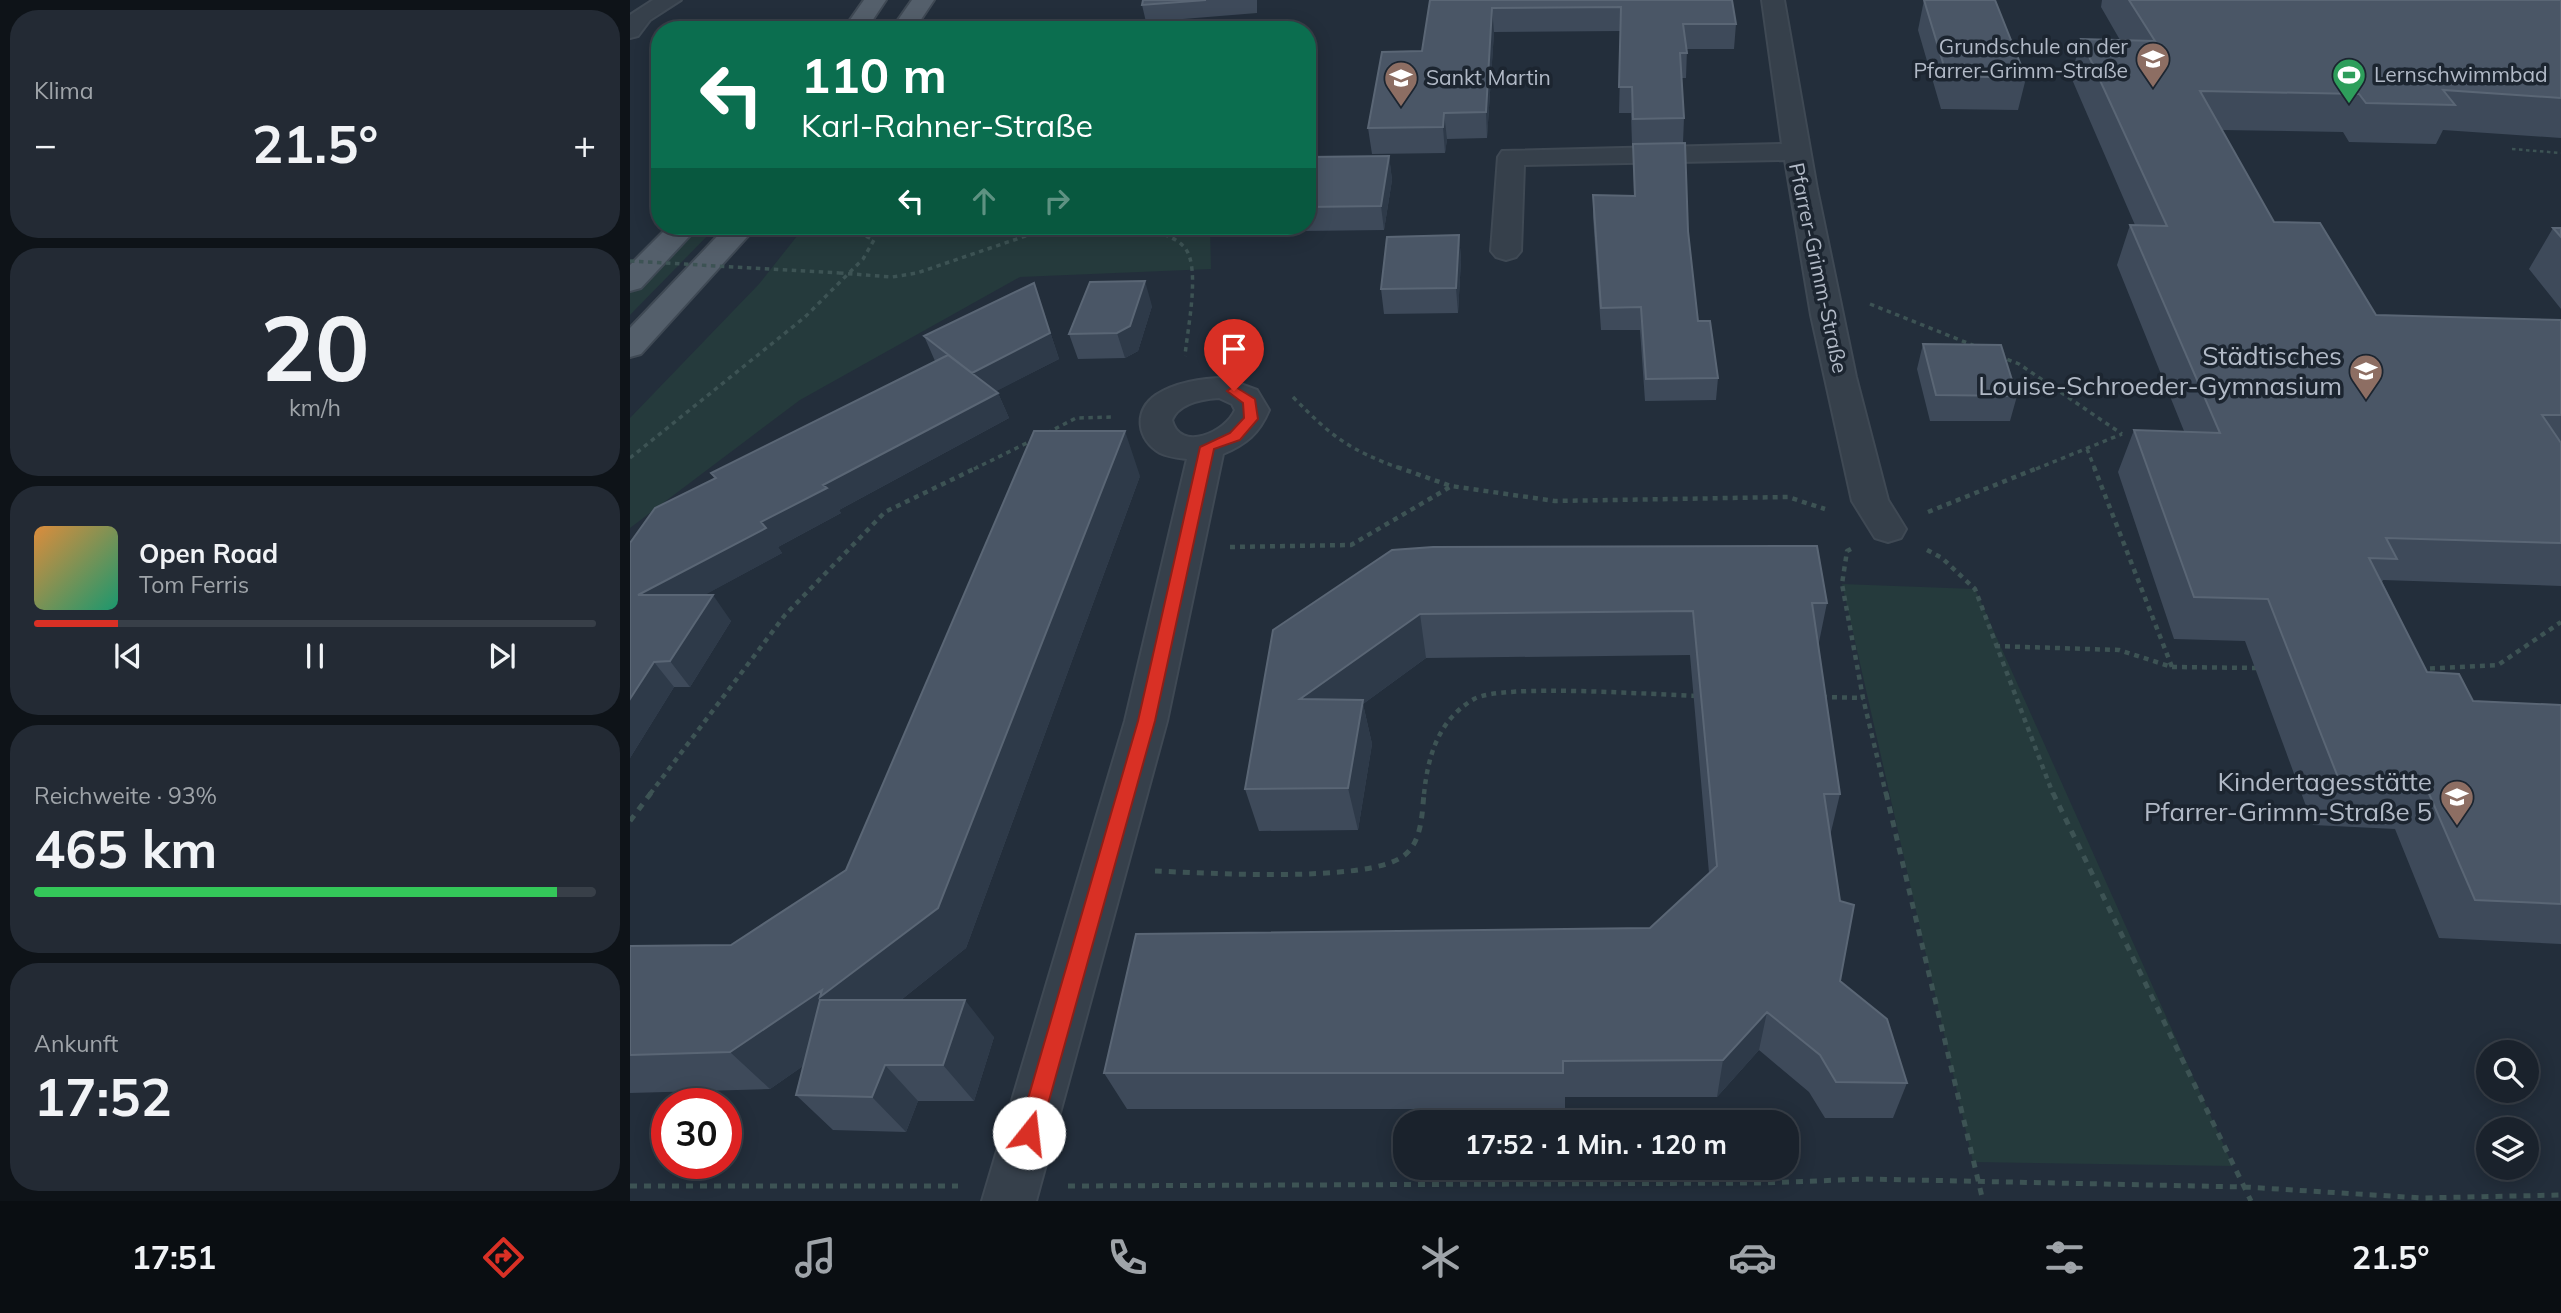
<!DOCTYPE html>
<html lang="de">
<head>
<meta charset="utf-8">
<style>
	body { margin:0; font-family:Mulish,sans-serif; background:#232a34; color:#f1f3f6; height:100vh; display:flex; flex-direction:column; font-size:26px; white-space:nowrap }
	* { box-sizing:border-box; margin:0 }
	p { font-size:23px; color:#9fa4a9 }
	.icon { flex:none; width:38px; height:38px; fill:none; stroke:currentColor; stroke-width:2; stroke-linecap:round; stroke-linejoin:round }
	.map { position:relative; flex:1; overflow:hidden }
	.sheet { display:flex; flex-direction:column; gap:10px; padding:10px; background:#0e1318; width:630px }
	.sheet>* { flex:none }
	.guide { position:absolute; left:21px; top:21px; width:665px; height:214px; border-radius:28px; box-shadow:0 4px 18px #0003,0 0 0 2px #383f48; background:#0b6e4f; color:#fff; overflow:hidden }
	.buttons { position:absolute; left:1846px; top:1040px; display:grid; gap:14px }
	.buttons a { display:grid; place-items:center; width:63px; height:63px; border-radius:50%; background:#1a222c; box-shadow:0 4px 18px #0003,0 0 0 2px #383f48; font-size:35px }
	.speed { position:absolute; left:21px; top:1088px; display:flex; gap:14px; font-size:35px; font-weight:700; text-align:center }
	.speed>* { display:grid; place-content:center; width:91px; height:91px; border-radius:50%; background:#1a222c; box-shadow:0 4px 18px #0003,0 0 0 2px #383f48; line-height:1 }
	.speed .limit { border:10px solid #d22; background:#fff; color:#111 }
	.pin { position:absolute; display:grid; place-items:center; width:60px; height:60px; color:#fff; margin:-72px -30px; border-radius:50% 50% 50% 0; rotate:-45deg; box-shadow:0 0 7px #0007 }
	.pin .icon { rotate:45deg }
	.me { position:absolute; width:77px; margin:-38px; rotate:16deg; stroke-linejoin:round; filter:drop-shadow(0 0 5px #0008) }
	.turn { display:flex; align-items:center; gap:24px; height:147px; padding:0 35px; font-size:32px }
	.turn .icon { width:91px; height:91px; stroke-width:2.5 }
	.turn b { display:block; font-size:49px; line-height:60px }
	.lanes { display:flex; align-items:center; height:66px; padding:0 35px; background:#0003; justify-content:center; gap:35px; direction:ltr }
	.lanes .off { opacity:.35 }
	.big { font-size:52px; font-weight:700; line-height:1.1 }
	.sheet .card { flex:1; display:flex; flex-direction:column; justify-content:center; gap:10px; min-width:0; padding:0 24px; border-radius:28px; background:#232a34 }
	.sheet .dial { align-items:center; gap:0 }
	.dial b { font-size:91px; line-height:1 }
	.song { display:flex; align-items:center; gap:21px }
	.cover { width:84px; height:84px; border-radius:10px; background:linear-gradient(135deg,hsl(30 70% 55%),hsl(160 70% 35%)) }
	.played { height:7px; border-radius:4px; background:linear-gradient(90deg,#d93025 15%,#383f48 15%) }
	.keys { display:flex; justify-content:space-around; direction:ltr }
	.heat { display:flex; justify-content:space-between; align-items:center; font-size:38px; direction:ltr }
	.charge { height:10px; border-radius:5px; background:linear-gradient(90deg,#34c759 93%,#383f48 0) }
	.trip { position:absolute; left:763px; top:1110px; width:406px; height:70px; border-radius:28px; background:#1a222c; box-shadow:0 4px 18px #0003,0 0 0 2px #383f48; font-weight:700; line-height:70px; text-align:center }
	.tab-bar { display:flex; height:112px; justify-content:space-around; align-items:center; background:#0a0e12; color:#9fa4a9 }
	.tab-bar .icon { width:49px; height:49px }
	.tab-bar .active { color:#d93025 }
	.tab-bar b { font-size:32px; color:#f1f3f6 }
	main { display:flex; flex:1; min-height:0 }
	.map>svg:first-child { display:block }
	.green { fill:#253a3c }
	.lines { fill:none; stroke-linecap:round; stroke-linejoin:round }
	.minor-casing { stroke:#3f4954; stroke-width:4 }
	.major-casing { stroke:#3f4954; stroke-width:4 }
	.path-far3 { stroke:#3d5354; stroke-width:2.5; stroke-dasharray:3.5 3.5; stroke-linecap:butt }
	.path-far2 { stroke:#3d5354; stroke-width:3.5; stroke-dasharray:4.5 4.5; stroke-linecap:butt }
	.path-far1 { stroke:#3d5354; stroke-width:4.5; stroke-dasharray:5 5; stroke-linecap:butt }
	.path { stroke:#3d5354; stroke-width:5; stroke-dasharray:7 7; stroke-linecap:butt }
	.minor { fill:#36404b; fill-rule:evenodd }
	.major { fill:#545f6b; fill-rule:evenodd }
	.path-bridge { stroke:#3d5354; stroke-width:3.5; stroke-dasharray:4.5 4.5; stroke-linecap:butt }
	.wall { fill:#3e4a5a }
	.shaded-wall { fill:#2e3a49 }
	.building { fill:#4a5666; stroke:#5a6675; stroke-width:2 }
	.route { fill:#d93025; stroke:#8d1f18; stroke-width:2 }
	.labels { text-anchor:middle; stroke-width:7; stroke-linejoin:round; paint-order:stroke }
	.far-poi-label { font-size:21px; fill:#b2bac7; stroke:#1c2530; text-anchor:start }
	.far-street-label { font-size:21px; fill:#b2bac7; stroke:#1c2530 }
	.poi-label { font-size:26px; fill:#b2bac7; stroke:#1c2530; text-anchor:end }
</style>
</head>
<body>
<main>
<section class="sheet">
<div class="card"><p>Klima</p>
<div class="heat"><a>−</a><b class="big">21.5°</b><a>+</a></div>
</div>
<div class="card dial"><b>20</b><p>km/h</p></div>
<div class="card">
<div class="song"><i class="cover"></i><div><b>Open Road</b><p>Tom Ferris</p></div></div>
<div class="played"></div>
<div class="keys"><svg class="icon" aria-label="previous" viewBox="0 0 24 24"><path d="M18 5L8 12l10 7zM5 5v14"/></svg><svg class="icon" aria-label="pause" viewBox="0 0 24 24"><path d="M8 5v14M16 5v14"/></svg><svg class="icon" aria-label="next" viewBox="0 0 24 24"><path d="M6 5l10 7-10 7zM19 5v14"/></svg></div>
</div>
<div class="card"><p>Reichweite · 93%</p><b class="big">465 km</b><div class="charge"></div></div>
<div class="card"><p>Ankunft</p><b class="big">17:52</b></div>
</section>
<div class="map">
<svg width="1931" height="1201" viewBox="0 0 1931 1201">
	<rect width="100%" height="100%" fill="#232e3b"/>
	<path class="green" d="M 66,226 L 87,226 L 0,315 L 0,288 Z
		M 175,226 L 580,226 L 581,269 L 390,277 L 170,400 L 0,528 L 0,418 L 129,284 Z
		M 1212,584 L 1345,589 L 1603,1166 L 1343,1162 Z"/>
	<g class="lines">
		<g class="minor-casing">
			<path id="minor" d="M 23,0 L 51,0 L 20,20 L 8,36 L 0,38 L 0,15 Z
				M 1132,0 L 1154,0 L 1187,189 L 1226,377 L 1258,500 L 1276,529 L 1271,538 L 1258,542 L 1245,538 L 1222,501 L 1181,315 L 1155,160 L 894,165 L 891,251 L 886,257 L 876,260 L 866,257 L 861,251 L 868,157 L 872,151 L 1152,144 Z
				M 594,378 L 627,390 L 639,410 C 629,434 616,444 593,454 L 537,721 L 406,1201 L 352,1201 L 495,721 L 557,459 C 549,458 538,457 530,453 C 507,440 503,411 526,395 C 544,383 572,378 594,378 ZM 589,398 L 602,404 L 605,410 C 596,432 550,453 542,420 C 549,403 573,399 589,398 Z"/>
		</g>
		<g class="major-casing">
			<path id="major" d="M 234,0 L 256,0 L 236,30 L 213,30 Z
				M 282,0 L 304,0 L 284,30 L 261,30 Z
				M 39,226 L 69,226 L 11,288 L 0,291 L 0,265 Z
				M 97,226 L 127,226 L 11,354 L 0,357 L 0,328 Z"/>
		</g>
		<path class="path-far3" d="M 1882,149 L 1931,153"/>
		<path class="path-far2" d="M 499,226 C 516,230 543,233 555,248 C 571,268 557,331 555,356
			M 209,273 L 262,277 L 287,273 L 425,226
			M 1240,304 L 1345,346
			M 1369,356 L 1389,364 L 1492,434
			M 663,397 C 702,437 719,450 772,469
			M 417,433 L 446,418 L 485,417
			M 1457,449 L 1465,469
			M 0,458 L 175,317 L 233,259 L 244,240 L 214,226
			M 344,469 L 403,440
			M 1406,469 L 1492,434"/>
		<path class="path-far1" d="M 767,467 L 821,486 L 925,501 L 1158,497 L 1195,509
			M 1298,512 L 1410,467
			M 600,547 L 721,545 L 820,487
			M 1221,549 L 1217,551 L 1212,584 L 1233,698 L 1256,794
			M 1297,550 L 1312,558 L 1345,589 L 1423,794
			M 1365,646 L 1489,650 L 1542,667 L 1464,467
			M 1542,667 L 1629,668
			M 1790,669 L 1868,665 L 1931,622
			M 1192,697 L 1233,698
			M 20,794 L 155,615 L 255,512 L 348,467
			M 794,794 C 798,756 808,720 844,699 C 872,683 1028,695 1068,696"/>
		<path class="path" d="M 1256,793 L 1353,1201
			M 1423,793 L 1621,1201
			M 0,821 L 21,793
			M 525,871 C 575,873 734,883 772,857 C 792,844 792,814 794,793
			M 0,1186 L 328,1186
			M 438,1186 L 1133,1183 L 1236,1179 L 1615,1187 L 1792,1198 L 1931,1195"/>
		<use href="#minor" class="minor"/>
		<use href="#major" class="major"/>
		<path class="path-bridge" d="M 0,261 L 209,273"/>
	</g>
	<path class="wall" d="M 513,0 L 627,0 L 627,13 L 516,22 L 512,5 Z
		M 800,0 L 1102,0 L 1106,24 L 1104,49 L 1057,49 L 1056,78 L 1052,78 L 1054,118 L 1053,143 L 1058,231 L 1068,321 L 1088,378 L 1086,400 L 1015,401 L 1010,330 L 971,330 L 963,217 L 963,195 L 1004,196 L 1003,145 L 1002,145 L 1001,113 L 989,113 L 991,31 L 864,32 L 857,138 L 817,139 L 815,153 L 742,154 L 738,128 L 792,51 Z
		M 1294,0 L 1365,0 L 1396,78 L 1388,110 L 1311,109 L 1288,30 Z
		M 1472,0 L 1931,0 L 1931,138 L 1813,130 L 1806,144 L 1719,142 L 1713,132 L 1592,130 L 1644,222 L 1746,315 L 1931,320 L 1931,586 L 1753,580 L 1752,582 L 1797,672 L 1843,701 L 1931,705 L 1931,944 L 1809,938 L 1765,829 L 1683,825 L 1615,641 L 1544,639 L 1488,472 L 1504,430 L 1554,431 L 1487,265 L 1500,225 L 1505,225 L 1441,77 L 1451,39 L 1490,40 L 1471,7 Z
		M 759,156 L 762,180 L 754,230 L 671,231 L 670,226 L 677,226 L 677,165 Z
		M 1923,228 L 1931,228 L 1931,309 L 1899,269 Z
		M 829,235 L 831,260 L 828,313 L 754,314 L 751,289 Z
		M 404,283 L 429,359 L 366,391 L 368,393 L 379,418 L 209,510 L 211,513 L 148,547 L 152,553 L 74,595 L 101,621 L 60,687 L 44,687 L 0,758 L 0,543 L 84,478 L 81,473 L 305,361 L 294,336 Z
		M 522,306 L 508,351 L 495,358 L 448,359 L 439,334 Z
		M 1293,344 L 1387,396 L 1380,421 L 1300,421 L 1287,369 Z
		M 510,476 L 336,948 L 271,1000 L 364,1037 L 344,1101 L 288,1101 L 276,1132 L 203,1130 L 166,1095 L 173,1066 L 140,1089 L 0,1093 L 0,946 L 101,945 L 216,870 Z
		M 762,550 L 1197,603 L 1188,647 L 1210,794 L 1200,836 L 1210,981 L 1277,1083 L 1263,1118 L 1195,1118 L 1179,1092 L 1129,1050 L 1087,1097 L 935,1097 L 935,1109 L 497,1109 L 474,1073 L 1020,928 L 1079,873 L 1060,655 L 796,658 L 733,704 L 742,744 L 728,830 L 629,831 L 615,789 Z"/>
	<path class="shaded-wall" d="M 862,8 L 864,32 L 857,138 L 856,112 Z
		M 814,113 L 817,139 L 815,153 L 813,127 Z
		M 759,156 L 762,180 L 754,230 L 751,206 Z
		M 829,235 L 831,260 L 828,313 L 826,288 Z
		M 515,281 L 522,306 L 508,351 L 495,358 L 487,333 Z
		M 404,283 L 429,359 L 353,398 L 342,373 Z
		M 368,393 L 379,418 L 209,510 L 211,513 L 148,547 L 152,553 L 27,621 L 8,595 L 193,485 Z
		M 495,431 L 510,476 L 336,948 L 226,1036 L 222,1032 L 140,1089 L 100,1052 Z
		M 83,595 L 101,621 L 60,687 L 40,661 Z
		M 790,614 L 796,658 L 733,704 L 742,744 L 728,830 L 718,788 L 670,699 Z
		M 24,662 L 44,687 L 0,758 L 0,699 Z
		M 335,1000 L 364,1037 L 344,1101 L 313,1065 Z
		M 1137,1012 L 1129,1050 L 1087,1097 L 1093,1060 Z
		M 255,1065 L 288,1101 L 276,1132 L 242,1097 Z"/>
	<path class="building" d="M 513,0 L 576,0 L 512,5 Z
		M 800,0 L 1102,0 L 1106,24 L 1053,24 L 1057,53 L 1050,53 L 1054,118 L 1003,119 L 1002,87 L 989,87 L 991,7 L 862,8 L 856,112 L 814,113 L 813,127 L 738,128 L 752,52 L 792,51 Z
		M 1294,0 L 1365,0 L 1396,78 L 1317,76 Z
		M 1499,0 L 1931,0 L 1931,98 L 1813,90 L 1825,105 L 1736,103 L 1729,94 L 1570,91 L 1644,222 L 1690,223 L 1746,315 L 1931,320 L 1931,415 L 1912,415 L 1931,443 L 1931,543 L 1756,538 L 1767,559 L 1739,558 L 1797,672 L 1829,674 L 1843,701 L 1931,705 L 1931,904 L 1845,900 L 1797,789 L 1711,785 L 1638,599 L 1564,597 L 1504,430 L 1590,433 L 1500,225 L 1537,226 L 1451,39 L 1525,41 Z
		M 1055,143 L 1058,231 L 1068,321 L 1080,321 L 1088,378 L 1016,379 L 1011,307 L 971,308 L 963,195 L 1005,196 L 1003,144 Z
		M 759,156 L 751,206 L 677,207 L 677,165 L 679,157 Z
		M 1923,228 L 1931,228 L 1931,237 Z
		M 829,235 L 826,288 L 751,289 L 757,237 Z
		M 515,281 L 500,326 L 487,333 L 439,334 L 460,282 Z
		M 404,283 L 420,333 L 342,373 L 294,336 Z
		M 1293,344 L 1371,345 L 1387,396 L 1306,395 Z
		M 318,355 L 368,393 L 193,485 L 197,488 L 131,522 L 136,528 L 8,595 L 83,595 L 40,661 L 24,662 L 0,699 L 0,543 L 25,508 L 86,478 L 81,473 Z
		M 404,431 L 495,431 L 308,908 L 190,997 L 192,990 L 100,1052 L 0,1055 L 0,946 L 101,945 L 216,870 Z
		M 1187,546 L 1197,603 L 1182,603 L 1210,794 L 1194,794 L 1210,901 L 1224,905 L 1210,981 L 1257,1019 L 1277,1083 L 1206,1082 L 1190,1055 L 1137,1012 L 1093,1060 L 933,1061 L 933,1073 L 474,1073 L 506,934 L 1020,928 L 1087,866 L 1063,611 L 790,614 L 670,699 L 733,700 L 718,788 L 615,789 L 643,630 L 762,550 L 803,547 Z
		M 190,1000 L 335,1000 L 313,1065 L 255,1065 L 242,1097 L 166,1095 Z"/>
	<path class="route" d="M 604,386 L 625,399 L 628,419 L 610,440 L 584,449 L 525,721 L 410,1133 L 406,1141 L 399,1144 L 391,1141 L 388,1133 L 508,721 L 570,447 L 600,433 L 614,418 L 613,403 L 597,391 Z"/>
	<defs>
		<g id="school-pin" transform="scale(1.75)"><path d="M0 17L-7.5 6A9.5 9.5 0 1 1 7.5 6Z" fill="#8d6e63" stroke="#1c2530"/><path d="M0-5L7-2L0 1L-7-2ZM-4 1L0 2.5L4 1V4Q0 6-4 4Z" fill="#fff"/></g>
		<g id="stadium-pin" transform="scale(1.75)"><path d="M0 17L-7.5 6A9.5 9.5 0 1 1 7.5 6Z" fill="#2e9e5b" stroke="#1c2530"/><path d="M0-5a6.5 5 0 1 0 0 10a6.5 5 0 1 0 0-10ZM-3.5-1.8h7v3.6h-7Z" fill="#fff"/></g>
	</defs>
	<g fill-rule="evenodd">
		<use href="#school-pin" x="1523" y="59"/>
		<use href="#stadium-pin" x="1719" y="75"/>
		<use href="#school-pin" x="771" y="78"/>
		<use href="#school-pin" x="1736" y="371"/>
		<use href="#school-pin" x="1827" y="797"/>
	</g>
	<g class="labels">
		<g class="far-poi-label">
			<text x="1498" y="54" text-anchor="end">Grundschule an der<tspan x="1498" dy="24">Pfarrer-Grimm-Straße</tspan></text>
			<text x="1744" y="82">Lernschwimmbad</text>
			<text x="796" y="85">Sankt Martin</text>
		</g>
		<g class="far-street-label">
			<text transform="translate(1188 268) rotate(78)" y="7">Pfarrer-Grimm-Straße</text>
		</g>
		<g class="poi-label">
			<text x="1712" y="365">Städtisches<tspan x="1712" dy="30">Louise-Schroeder-Gymnasium</tspan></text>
			<text x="1802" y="791">Kindertagesstätte<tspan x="1802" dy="30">Pfarrer-Grimm-Straße 5</tspan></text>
		</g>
	</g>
</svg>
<div class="buttons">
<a><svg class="icon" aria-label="search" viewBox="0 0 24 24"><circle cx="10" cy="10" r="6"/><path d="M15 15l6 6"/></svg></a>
<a><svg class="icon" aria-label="layers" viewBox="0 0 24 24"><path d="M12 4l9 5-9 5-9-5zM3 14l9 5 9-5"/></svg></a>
</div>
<div class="speed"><div class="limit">30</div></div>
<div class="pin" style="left:604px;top:391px;background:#d93025"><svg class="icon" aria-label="arrive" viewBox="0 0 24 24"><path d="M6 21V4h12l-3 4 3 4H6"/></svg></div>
<svg class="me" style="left:399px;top:1133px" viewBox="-20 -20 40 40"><circle r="19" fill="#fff"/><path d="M0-13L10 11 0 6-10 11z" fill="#d93025"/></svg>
<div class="trip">17:52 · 1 Min. · 120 m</div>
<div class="guide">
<div class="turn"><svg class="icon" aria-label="left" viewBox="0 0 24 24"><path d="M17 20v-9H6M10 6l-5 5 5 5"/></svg><div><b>110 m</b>Karl-Rahner-Straße</div></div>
<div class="lanes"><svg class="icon" aria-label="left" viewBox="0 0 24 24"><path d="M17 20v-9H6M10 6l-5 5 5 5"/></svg><svg class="icon off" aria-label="ahead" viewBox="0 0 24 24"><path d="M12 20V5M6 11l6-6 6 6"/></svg><svg class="icon off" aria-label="right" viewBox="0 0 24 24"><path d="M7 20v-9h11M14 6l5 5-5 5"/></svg></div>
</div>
</div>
</main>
<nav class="tab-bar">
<b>17:51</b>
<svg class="icon active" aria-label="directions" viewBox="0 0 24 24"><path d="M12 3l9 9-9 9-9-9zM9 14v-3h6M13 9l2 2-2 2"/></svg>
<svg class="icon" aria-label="music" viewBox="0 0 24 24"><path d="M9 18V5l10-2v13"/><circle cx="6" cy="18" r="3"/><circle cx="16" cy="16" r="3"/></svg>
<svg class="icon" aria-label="phone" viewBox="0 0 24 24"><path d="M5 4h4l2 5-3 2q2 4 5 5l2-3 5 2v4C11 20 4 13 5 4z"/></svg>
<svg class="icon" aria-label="climate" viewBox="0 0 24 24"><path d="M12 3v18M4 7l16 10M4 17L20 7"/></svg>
<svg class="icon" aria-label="car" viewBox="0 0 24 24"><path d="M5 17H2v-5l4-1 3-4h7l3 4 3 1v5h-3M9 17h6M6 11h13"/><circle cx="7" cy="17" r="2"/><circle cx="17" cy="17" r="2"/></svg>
<svg class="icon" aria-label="filters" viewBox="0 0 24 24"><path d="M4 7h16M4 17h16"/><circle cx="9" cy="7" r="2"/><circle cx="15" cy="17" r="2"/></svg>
<b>21.5°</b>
</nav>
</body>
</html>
